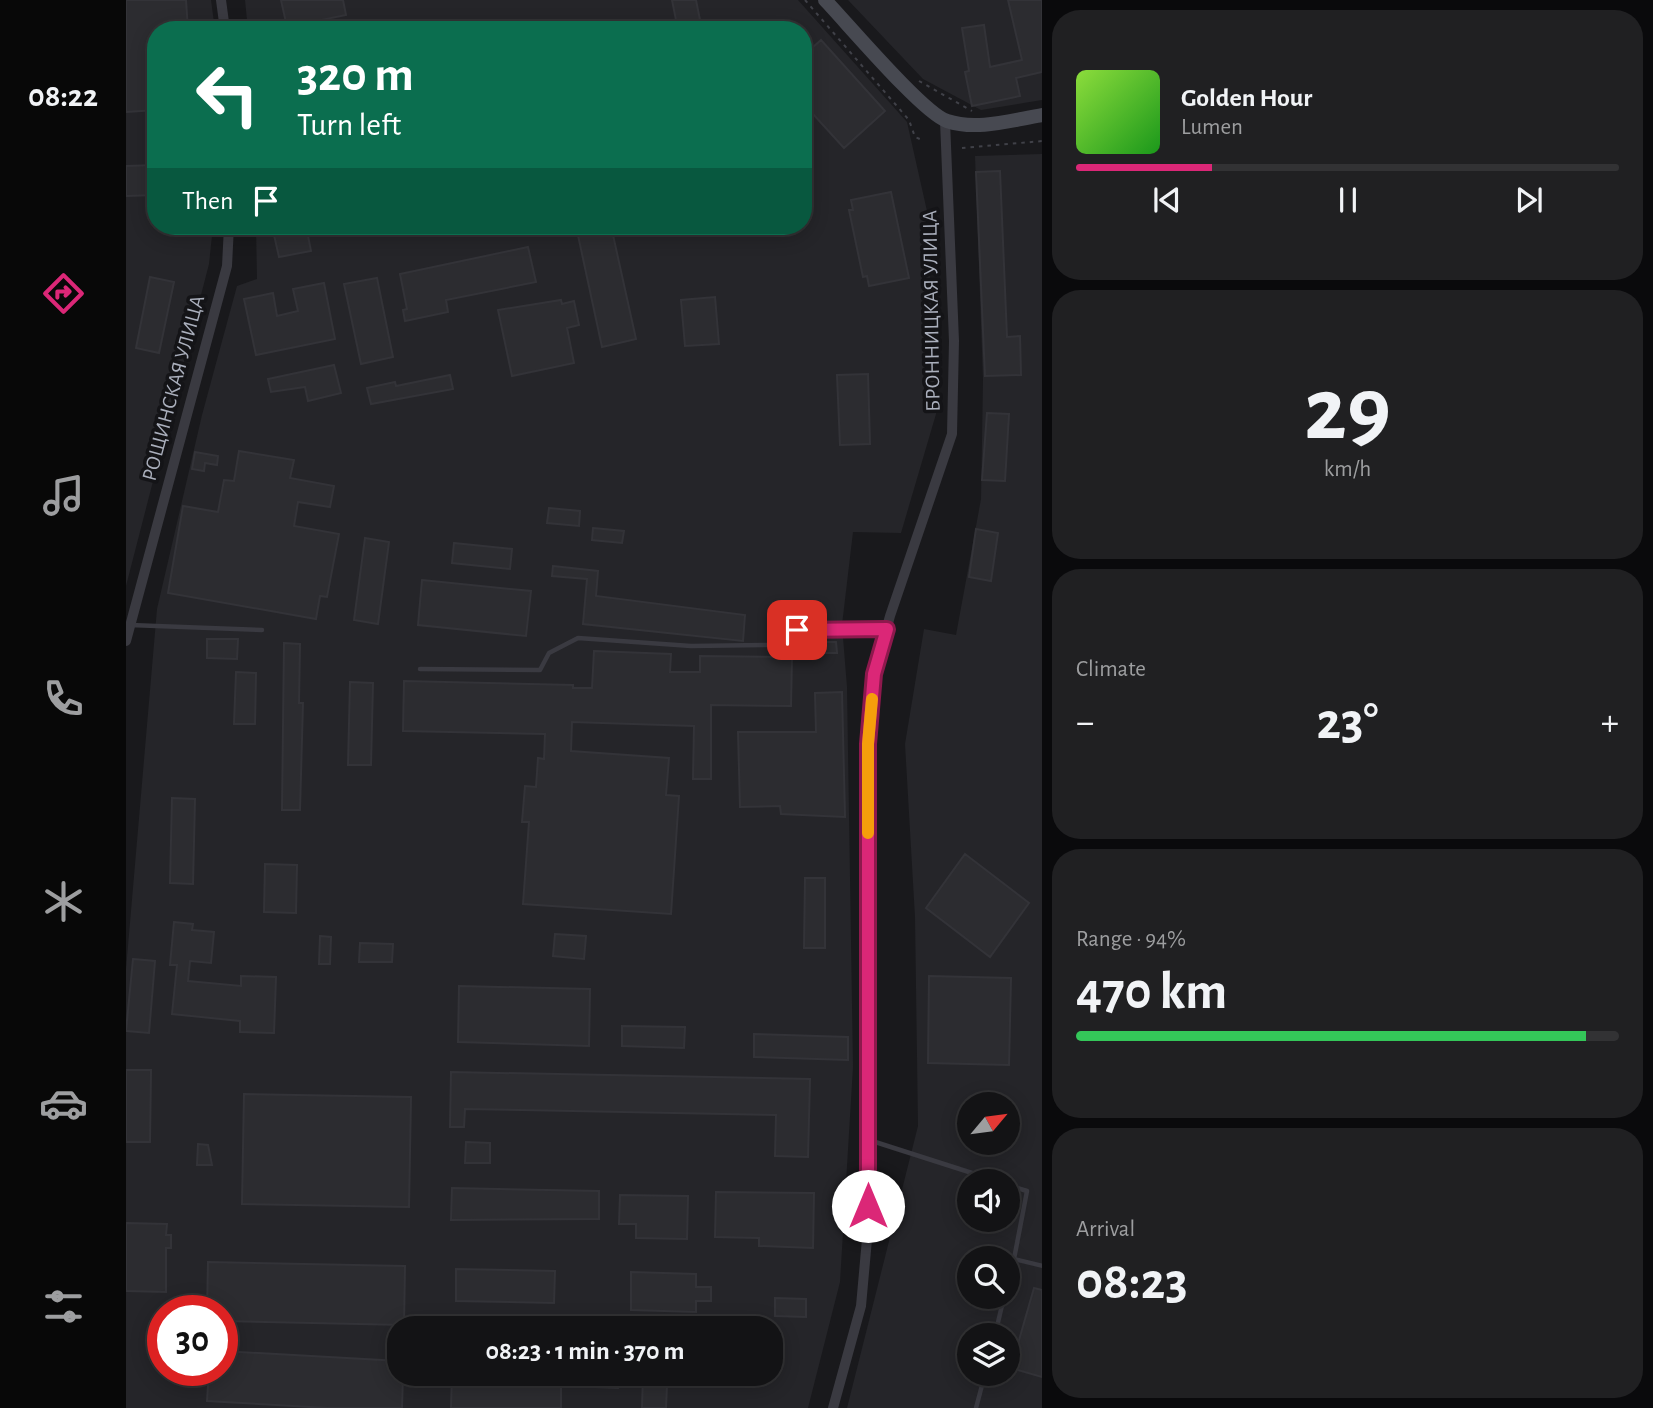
<!DOCTYPE html>
<html lang="en">
<head>
<meta charset="utf-8">
<style>
	body { margin:0; font-family:"Alegreya Sans",sans-serif; background:#202022; color:#f1f3f6; height:100vh; display:flex; flex-direction:column; font-size:26px; white-space:nowrap }
	* { box-sizing:border-box; margin:0 }
	p { font-size:23px; color:#9d9ea0 }
	.icon { flex:none; width:38px; height:38px; fill:none; stroke:currentColor; stroke-width:2; stroke-linecap:round; stroke-linejoin:round }
	.map { position:relative; flex:1; overflow:hidden }
	.drawer { display:flex; flex-direction:column; gap:10px; padding:10px; background:#0a0a0c; width:611px }
	.drawer>* { flex:none }
	.guide { position:absolute; left:21px; top:21px; width:665px; height:214px; border-radius:28px; box-shadow:0 4px 18px #0003,0 0 0 2px #323234; background:#0b6e4f; color:#fff; overflow:hidden }
	.needle { width:46px; rotate:61deg }
	.buttons { position:absolute; left:831px; top:1092px; display:grid; gap:14px }
	.buttons a { display:grid; place-items:center; width:63px; height:63px; border-radius:50%; background:#131315; box-shadow:0 4px 18px #0003,0 0 0 2px #323234; font-size:35px }
	.speed { position:absolute; left:21px; top:1295px; display:flex; gap:14px; font-size:35px; font-weight:700; text-align:center }
	.speed>* { display:grid; place-content:center; width:91px; height:91px; border-radius:50%; background:#131315; box-shadow:0 4px 18px #0003,0 0 0 2px #323234; line-height:1 }
	.speed .limit { border:10px solid #d22; background:#fff; color:#111 }
	.pin { position:absolute; display:grid; place-items:center; width:60px; height:60px; color:#fff; margin:-30px; border-radius:14px; box-shadow:0 4px 10px #0006 }
	.me { position:absolute; width:77px; margin:-38px; rotate:0deg; stroke-linejoin:round; filter:drop-shadow(0 0 5px #0008) }
	.turn { display:flex; align-items:center; gap:24px; height:147px; padding:0 35px; font-size:32px }
	.turn .icon { width:91px; height:91px; stroke-width:2.5 }
	.turn b { display:block; font-size:49px; line-height:60px }
	.then { display:flex; align-items:center; height:66px; padding:0 35px; background:#0003; gap:14px; font-size:26px }
	.big { font-size:52px; font-weight:700; line-height:1.1 }
	.drawer .tile { flex:1; display:flex; flex-direction:column; justify-content:center; gap:10px; min-width:0; padding:0 24px; border-radius:28px; background:#202022 }
	.drawer .dial { align-items:center; gap:0 }
	.dial b { font-size:91px; line-height:1 }
	.song { display:flex; align-items:center; gap:21px }
	.cover { width:84px; height:84px; border-radius:10px; background:linear-gradient(135deg,hsl(90 70% 55%),hsl(120 70% 35%)) }
	.played { height:7px; border-radius:4px; background:linear-gradient(90deg,#db2777 25%,#323234 25%) }
	.keys { display:flex; justify-content:space-around; direction:ltr }
	.heat { display:flex; justify-content:space-between; align-items:center; font-size:38px; direction:ltr }
	.charge { height:10px; border-radius:5px; background:linear-gradient(90deg,#34c759 94%,#323234 0) }
	.trip { position:absolute; left:261px; top:1316px; width:396px; height:70px; border-radius:28px; background:#131315; box-shadow:0 4px 18px #0003,0 0 0 2px #323234; font-weight:700; line-height:70px; text-align:center }
	main { display:flex; flex:1; min-height:0 }
	.tabs { display:flex; flex-direction:column; width:126px; justify-content:space-around; align-items:center; background:#080808; color:#9d9ea0 }
	.tabs .icon { width:49px; height:49px }
	.tabs .current { color:#db2777 }
	.tabs b { font-size:32px; color:#f1f3f6 }
	.map>svg:first-child { display:block }
	.built { fill:#252529; fill-rule:evenodd }
	.building { fill:#2c2c30; stroke:#333338; stroke-width:2 }
	.lines { fill:none; stroke-linecap:round; stroke-linejoin:round }
	.path { stroke:#404148; stroke-width:2; stroke-dasharray:3.5 5; stroke-linecap:butt }
	.service { stroke:#3a3a41; stroke-width:4.5 }
	.minor { stroke:#3a3a41; stroke-width:10 }
	.secondary { stroke:#474951; stroke-width:14 }
	.route-casing { stroke:#8e194d; stroke-width:18 }
	.route { stroke:#db2777; stroke-width:12 }
	.slow { stroke:#f59e0b; stroke-width:12 }
	.labels { text-anchor:middle; stroke-width:7; stroke-linejoin:round; paint-order:stroke }
	.street-label { font-size:21px; fill:#aaafbc; stroke:#141417 }
</style>
</head>
<body>
<main>
<nav class="tabs">
<b>08:22</b>
<svg class="icon current" aria-label="directions" viewBox="0 0 24 24"><path d="M12 3l9 9-9 9-9-9zM9 14v-3h6M13 9l2 2-2 2"/></svg>
<svg class="icon" aria-label="music" viewBox="0 0 24 24"><path d="M9 18V5l10-2v13"/><circle cx="6" cy="18" r="3"/><circle cx="16" cy="16" r="3"/></svg>
<svg class="icon" aria-label="phone" viewBox="0 0 24 24"><path d="M5 4h4l2 5-3 2q2 4 5 5l2-3 5 2v4C11 20 4 13 5 4z"/></svg>
<svg class="icon" aria-label="climate" viewBox="0 0 24 24"><path d="M12 3v18M4 7l16 10M4 17L20 7"/></svg>
<svg class="icon" aria-label="car" viewBox="0 0 24 24"><path d="M5 17H2v-5l4-1 3-4h7l3 4 3 1v5h-3M9 17h6M6 11h13"/><circle cx="7" cy="17" r="2"/><circle cx="17" cy="17" r="2"/></svg>
<svg class="icon" aria-label="filters" viewBox="0 0 24 24"><path d="M4 7h16M4 17h16"/><circle cx="9" cy="7" r="2"/><circle cx="15" cy="17" r="2"/></svg>
</nav>
<div class="map">
<svg width="917" height="1408" viewBox="0 0 917 1408">
	<rect width="100%" height="100%" fill="#19191c"/>
	<path class="built" d="M 0,0 L 85,0 L 89,30 L 30,30 L 30,226 L 87,226 L 83,264 L 0,586 Z
		M 119,0 L 672,0 L 781,122 L 801,211 L 810,414 L 775,533 L 727,532 L 716,625 L 721,687 L 727,1067 L 714,1282 L 682,1408 L 0,1408 L 0,969 L 31,609 L 76,415 L 111,286 L 131,279 L 130,226 L 677,226 L 677,30 L 122,30 ZM 37,1311 L 96,1311 L 96,1370 L 37,1370 ZM 273,1328 L 644,1328 L 644,1374 L 273,1374 Z
		M 722,0 L 916,0 L 916,100 L 855,110 L 797,79 Z
		M 916,154 L 916,1408 L 721,1408 L 792,1126 L 789,917 L 779,744 L 798,629 L 830,635 L 855,499 L 857,380 L 849,156 ZM 844,1104 L 882,1104 L 882,1143 L 844,1143 ZM 844,1181 L 882,1181 L 882,1220 L 844,1220 ZM 844,1258 L 882,1258 L 882,1297 L 844,1297 ZM 844,1335 L 882,1335 L 882,1374 L 844,1374 Z"/>
	<path class="building" d="M 0,0 L 60,0 L 62,30 L 30,30 L 30,110 L 0,112 Z
		M 155,0 L 217,0 L 220,15 L 161,27 Z
		M 546,0 L 570,0 L 576,30 L 552,30 Z
		M 882,0 L 916,0 L 916,72 L 890,78 L 894,96 L 846,106 L 839,72 L 843,71 L 836,28 L 858,25 L 864,67 L 896,60 Z
		M 695,40 L 759,111 L 718,148 L 677,103 L 677,56 Z
		M 30,165 L 30,195 L 0,196 L 0,166 Z
		M 874,171 L 881,337 L 894,336 L 895,375 L 859,376 L 850,172 Z
		M 765,192 L 783,278 L 743,286 L 741,276 L 737,277 L 723,210 L 727,210 L 725,200 Z
		M 146,226 L 180,226 L 185,251 L 153,257 Z
		M 450,226 L 485,226 L 510,339 L 476,347 Z
		M 402,247 L 410,282 L 320,300 L 322,312 L 279,321 L 277,310 L 281,309 L 274,274 Z
		M 24,277 L 48,282 L 33,353 L 10,348 Z
		M 251,278 L 267,357 L 235,364 L 218,284 Z
		M 198,283 L 209,339 L 130,355 L 118,299 L 147,293 L 151,316 L 172,311 L 167,289 Z
		M 589,297 L 593,344 L 559,346 L 555,300 Z
		M 435,300 L 436,304 L 448,301 L 453,325 L 441,328 L 448,363 L 386,376 L 372,310 Z
		M 208,365 L 215,393 L 182,401 L 179,387 L 145,392 L 142,379 Z
		M 742,374 L 744,444 L 714,445 L 711,375 Z
		M 324,375 L 327,389 L 245,404 L 241,388 L 269,382 L 270,386 Z
		M 861,413 L 883,414 L 879,481 L 856,480 Z
		M 113,451 L 168,460 L 164,478 L 208,486 L 204,507 L 172,502 L 168,526 L 213,534 L 201,597 L 194,596 L 190,619 L 42,593 L 57,506 L 92,512 L 98,480 L 108,481 Z
		M 69,452 L 92,456 L 91,465 L 79,463 L 78,471 L 66,469 Z
		M 423,508 L 454,511 L 453,526 L 421,523 Z
		M 467,528 L 498,531 L 496,543 L 466,540 Z
		M 850,529 L 872,533 L 865,581 L 843,577 Z
		M 239,538 L 263,542 L 252,624 L 228,620 Z
		M 328,543 L 386,549 L 384,569 L 326,563 Z
		M 427,566 L 472,571 L 470,596 L 619,615 L 617,641 L 457,624 L 461,579 L 426,576 Z
		M 296,580 L 405,591 L 400,636 L 292,625 Z
		M 81,639 L 112,639 L 111,659 L 81,658 Z
		M 684,642 L 710,642 L 711,653 L 685,653 Z
		M 158,643 L 174,644 L 173,703 L 177,703 L 174,810 L 156,810 Z
		M 468,651 L 545,654 L 544,672 L 574,672 L 574,656 L 666,657 L 665,706 L 585,705 L 585,779 L 567,779 L 568,726 L 446,722 L 445,751 L 543,758 L 540,795 L 553,796 L 545,914 L 397,904 L 403,822 L 396,822 L 399,786 L 410,787 L 412,758 L 418,759 L 419,734 L 277,731 L 278,681 L 447,685 L 447,688 L 466,688 Z
		M 110,672 L 130,673 L 129,724 L 108,724 Z
		M 224,682 L 247,683 L 245,765 L 222,765 Z
		M 716,692 L 719,817 L 655,814 L 654,806 L 614,807 L 612,732 L 690,732 L 689,693 Z
		M 46,798 L 69,799 L 67,884 L 44,883 Z
		M 839,854 L 903,903 L 864,957 L 800,908 Z
		M 139,864 L 171,865 L 170,913 L 138,912 Z
		M 679,878 L 699,878 L 699,948 L 678,948 Z
		M 48,922 L 67,924 L 66,930 L 88,932 L 85,963 L 64,961 L 62,981 L 115,986 L 115,976 L 150,977 L 148,1033 L 114,1032 L 114,1021 L 46,1014 L 51,965 L 44,965 Z
		M 429,934 L 460,936 L 458,959 L 427,956 Z
		M 194,936 L 205,937 L 204,964 L 193,964 Z
		M 234,943 L 267,944 L 266,962 L 233,962 Z
		M 7,959 L 29,961 L 23,1033 L 0,1031 Z
		M 803,976 L 885,978 L 883,1065 L 802,1063 Z
		M 333,986 L 464,989 L 463,1046 L 332,1042 Z
		M 496,1026 L 559,1027 L 558,1048 L 496,1046 Z
		M 628,1034 L 722,1037 L 722,1060 L 628,1057 Z
		M 0,1070 L 25,1070 L 24,1142 L 0,1142 Z
		M 325,1072 L 684,1079 L 682,1157 L 649,1156 L 650,1115 L 339,1109 L 338,1127 L 324,1127 Z
		M 118,1094 L 285,1097 L 283,1207 L 116,1204 Z
		M 340,1142 L 364,1143 L 364,1163 L 339,1163 Z
		M 72,1144 L 82,1145 L 86,1165 L 71,1165 Z
		M 326,1188 L 473,1191 L 473,1219 L 325,1220 Z
		M 590,1192 L 688,1193 L 687,1248 L 633,1246 L 633,1238 L 589,1237 Z
		M 494,1195 L 562,1196 L 561,1239 L 510,1238 L 510,1224 L 493,1224 Z
		M 0,1223 L 41,1224 L 40,1235 L 45,1235 L 45,1248 L 40,1248 L 40,1292 L 0,1291 Z
		M 82,1262 L 279,1266 L 278,1325 L 96,1321 L 96,1311 L 81,1311 Z
		M 330,1269 L 429,1271 L 428,1303 L 330,1301 Z
		M 505,1272 L 570,1274 L 570,1287 L 585,1287 L 585,1301 L 570,1301 L 570,1312 L 505,1310 Z
		M 908,1288 L 916,1290 L 916,1377 L 885,1368 Z
		M 649,1298 L 680,1299 L 680,1317 L 649,1316 Z
		M 96,1351 L 273,1361 L 273,1374 L 277,1374 L 276,1408 L 202,1408 L 81,1401 L 83,1370 L 96,1370 Z
		M 326,1374 L 435,1374 L 435,1408 L 325,1408 Z
		M 469,1374 L 493,1374 L 492,1388 L 469,1387 Z
		M 517,1374 L 582,1374 L 581,1385 L 541,1385 L 540,1408 L 516,1408 Z"/>
	<g class="lines">
		<path class="path" d="M 679,0 L 783,120 L 789,137 L 796,140
			M 793,81 L 846,111
			M 836,148 L 917,141"/>
		<path class="service" d="M 4,625 L 136,630
			M 294,669 L 414,670 L 423,653 L 452,638 L 565,646 L 645,645 L 671,630 L 760,629
			M 743,1140 L 871,1181
			M 882,1185 L 901,1191 L 888,1259 L 917,1266
			M 882,1283 L 888,1259
			M 869,1335 L 878,1297
			M 850,1408 L 859,1374"/>
		<path class="minor" d="M 95,0 L 99,30
			M 0,641 L 101,266 L 103,226
			M 707,1408 L 735,1306 L 742,1228 L 742,744 L 748,674 L 764,616 L 826,434 L 828,341 L 819,121"/>
		<path class="secondary" d="M 699,0 C 721,23 797,113 821,121 C 851,131 886,120 917,115"/>
	</g>
	<g class="lines">
		<g class="route-casing">
			<path id="route" d="M 671,630 L 761,629 L 748,674 L 742,744 L 742,1206"/>
		</g>
		<use href="#route" class="route"/>
		<path class="slow" d="M 742,833 L 742,744 L 746,699"/>
	</g>
	<g class="labels">
		<g class="street-label">
			<text transform="translate(805 311) rotate(-91)" y="7">БРОННИЦКАЯ УЛИЦА</text>
			<text transform="translate(47 388) rotate(-75)" y="7">РОЩИНСКАЯ УЛИЦА</text>
		</g>
	</g>
</svg>
<div class="buttons">
<a><svg class="needle" viewBox="-14 -14 28 28"><path d="M0-13l5 13h-10z" fill="#e53935"/><path d="M0 13l5-13h-10z" fill="#9d9ea0"/></svg></a>
<a><svg class="icon" aria-label="sound" viewBox="0 0 24 24"><path d="M4 9h4l5-4v14l-5-4H4zM17 9q2 3 0 6"/></svg></a>
<a><svg class="icon" aria-label="search" viewBox="0 0 24 24"><circle cx="10" cy="10" r="6"/><path d="M15 15l6 6"/></svg></a>
<a><svg class="icon" aria-label="layers" viewBox="0 0 24 24"><path d="M12 4l9 5-9 5-9-5zM3 14l9 5 9-5"/></svg></a>
</div>
<div class="speed"><div class="limit">30</div></div>
<div class="pin" style="left:671px;top:630px;background:#d93025"><svg class="icon" aria-label="arrive" viewBox="0 0 24 24"><path d="M6 21V4h12l-3 4 3 4H6"/></svg></div>
<svg class="me" style="left:742px;top:1206px" viewBox="-20 -20 40 40"><circle r="19" fill="#fff"/><path d="M0-13L10 11 0 6-10 11z" fill="#db2777"/></svg>
<div class="trip">08:23 · 1 min · 370 m</div>
<div class="guide">
<div class="turn"><svg class="icon" aria-label="left" viewBox="0 0 24 24"><path d="M17 20v-9H6M10 6l-5 5 5 5"/></svg><div><b>320 m</b>Turn left</div></div>
<div class="then">Then<svg class="icon" aria-label="arrive" viewBox="0 0 24 24"><path d="M6 21V4h12l-3 4 3 4H6"/></svg></div>
</div>
</div>
<section class="drawer">
<div class="tile">
<div class="song"><i class="cover"></i><div><b>Golden Hour</b><p>Lumen</p></div></div>
<div class="played"></div>
<div class="keys"><svg class="icon" aria-label="previous" viewBox="0 0 24 24"><path d="M18 5L8 12l10 7zM5 5v14"/></svg><svg class="icon" aria-label="pause" viewBox="0 0 24 24"><path d="M8 5v14M16 5v14"/></svg><svg class="icon" aria-label="next" viewBox="0 0 24 24"><path d="M6 5l10 7-10 7zM19 5v14"/></svg></div>
</div>
<div class="tile dial"><b>29</b><p>km/h</p></div>
<div class="tile"><p>Climate</p>
<div class="heat"><a>−</a><b class="big">23°</b><a>+</a></div>
</div>
<div class="tile"><p>Range · 94%</p><b class="big">470 km</b><div class="charge"></div></div>
<div class="tile"><p>Arrival</p><b class="big">08:23</b></div>
</section>
</main>
</body>
</html>
